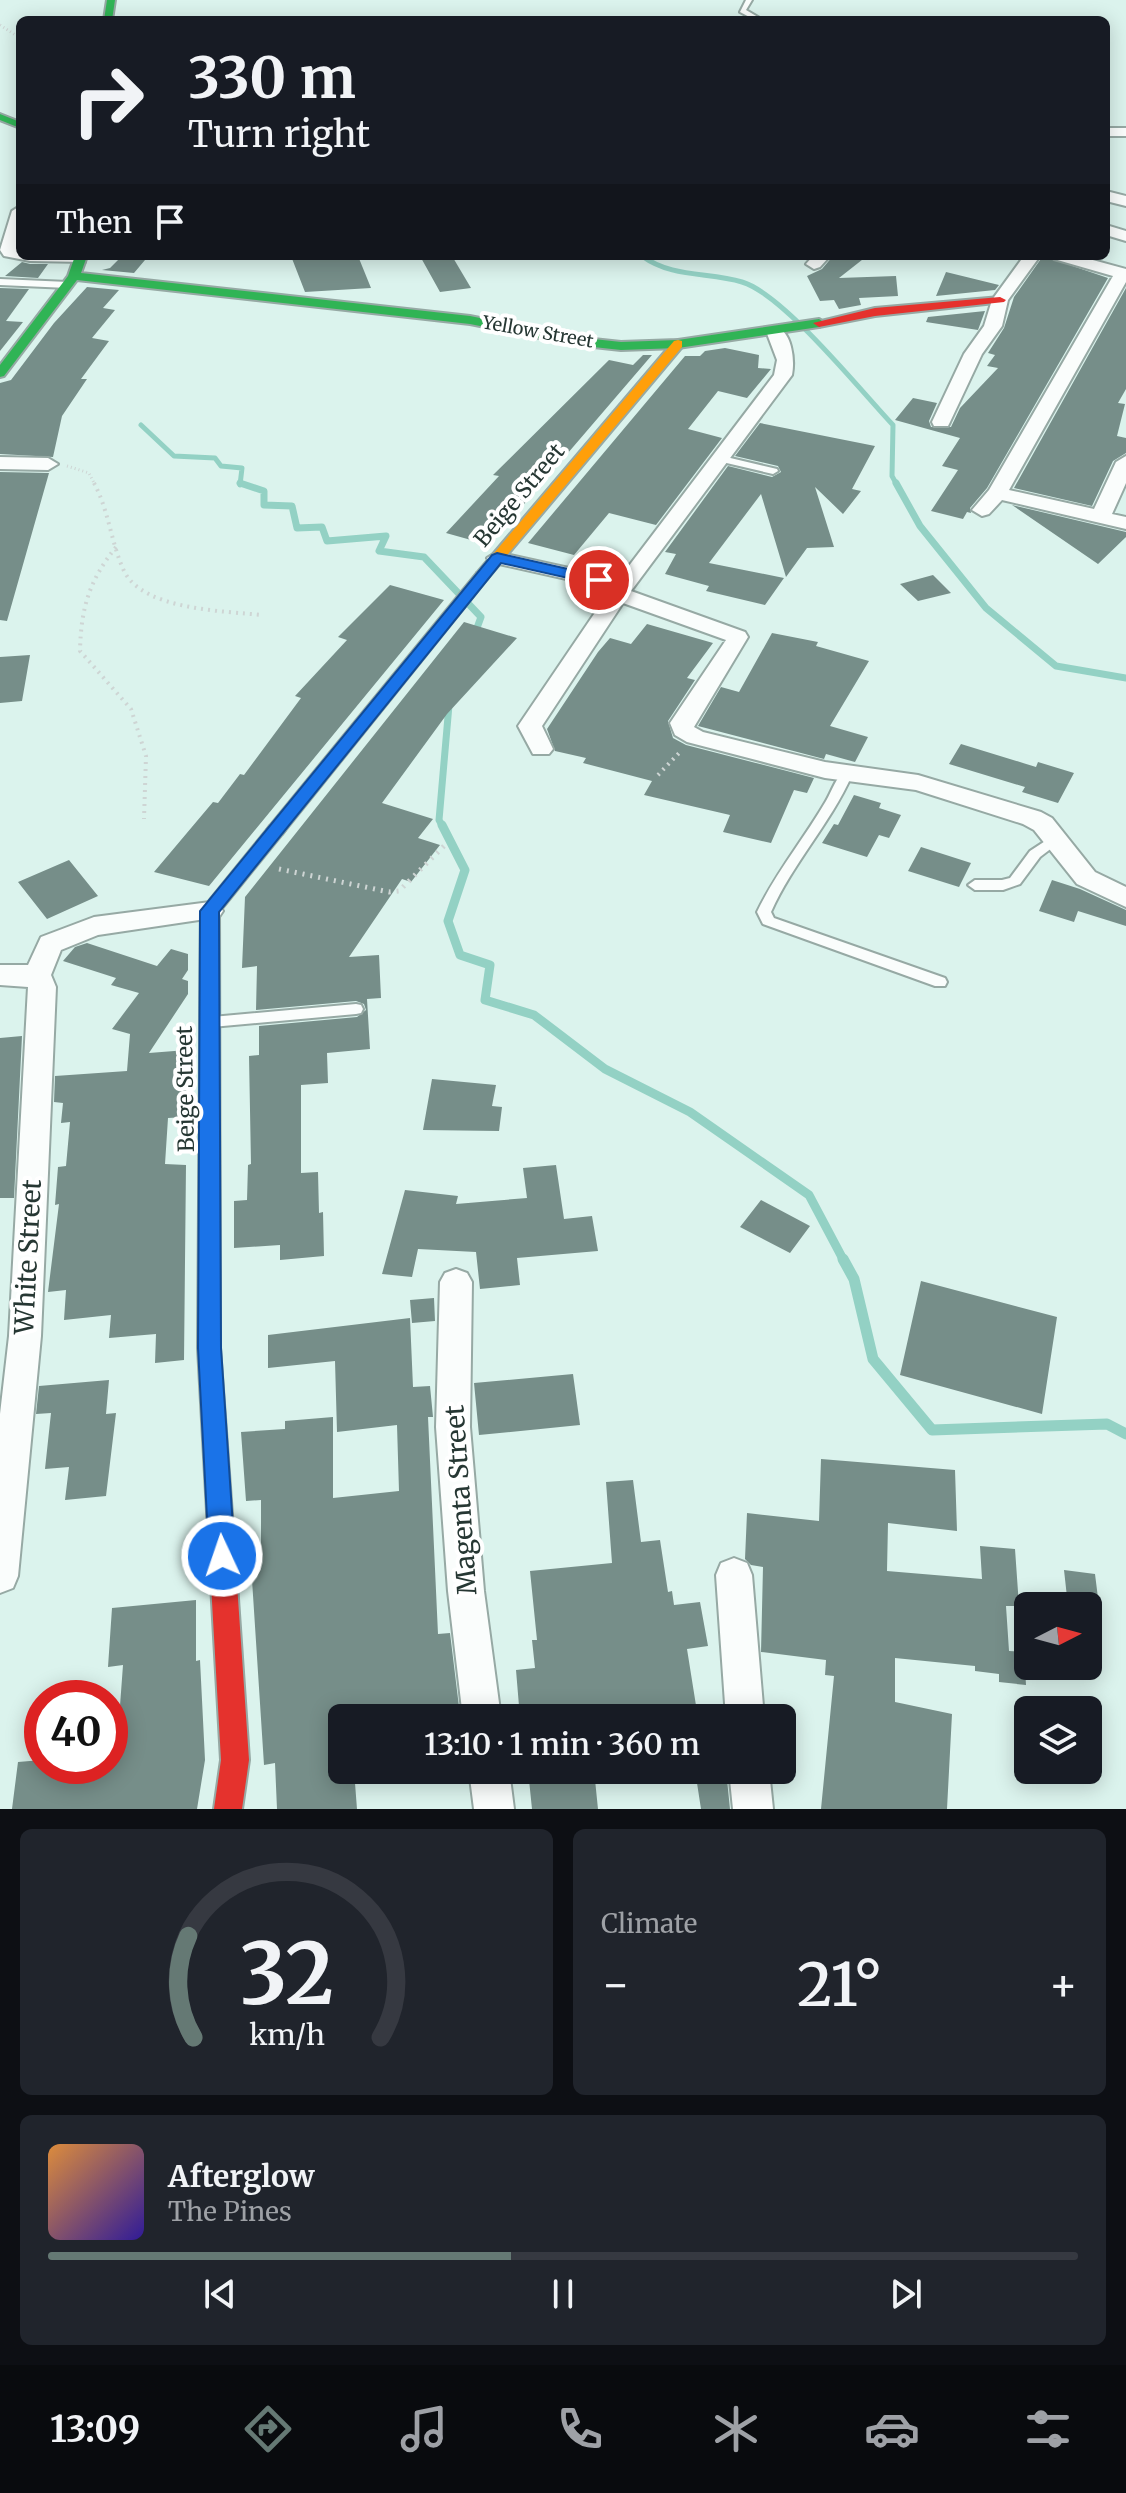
<!DOCTYPE html>
<html lang="en">
<head>
<meta charset="utf-8">
<style>
	body { margin:0; font-family:Merriweather,serif; background:#20242c; color:#f1f3f6; height:100vh; display:flex; flex-direction:column; font-size:30px; white-space:nowrap }
	* { box-sizing:border-box; margin:0 }
	p { font-size:26px; color:#9ea1a6 }
	.icon { flex:none; width:44px; height:44px; fill:none; stroke:currentColor; stroke-width:2; stroke-linecap:round; stroke-linejoin:round }
	.map { position:relative; height:1809px; overflow:hidden }
	.details { display:flex; flex-direction:column; gap:20px; padding:20px; background:#0d0f14; flex:1 }
	.details>* { flex:none }
	.hud { position:absolute; left:16px; top:16px; width:1094px; height:244px; border-radius:12px; box-shadow:0 4px 20px #0003; background:#171b24; color:#f1f3f6; overflow:hidden }
	.needle { width:52px; rotate:84deg }
	.buttons { position:absolute; left:1014px; top:1592px; display:grid; gap:16px }
	.buttons a { display:grid; place-items:center; width:88px; height:88px; border-radius:12px; background:#171b24; box-shadow:0 4px 20px #0003; font-size:40px }
	.speed { position:absolute; left:24px; top:1680px; display:flex; gap:16px; font-size:40px; font-weight:700; text-align:center }
	.speed>* { display:grid; place-content:center; width:104px; height:104px; border-radius:50%; background:#171b24; box-shadow:0 4px 20px #0003; line-height:1 }
	.speed .limit { border:12px solid #d22; background:#fff; color:#111 }
	.pin { position:absolute; display:grid; place-items:center; width:68px; height:68px; color:#fff; margin:-34px; border:4px solid #fff; border-radius:50%; box-shadow:0 2px 8px #0007 }
	.me { position:absolute; width:88px; margin:-44px; rotate:357deg; stroke-linejoin:round; filter:drop-shadow(0 0 6px #0008) }
	.turn { display:flex; align-items:center; gap:28px; height:168px; padding:0 40px; font-size:36px }
	.turn .icon { width:104px; height:104px; stroke-width:2.5 }
	.turn b { display:block; font-size:56px; line-height:68px }
	.then { display:flex; align-items:center; height:76px; padding:0 40px; background:#0003; gap:16px; font-size:30px }
	.big { font-size:60px; font-weight:600; line-height:1.1 }
	.details .widget { flex:1; display:flex; flex-direction:column; justify-content:center; gap:12px; min-width:0; padding:0 28px; border-radius:12px; background:#20242c }
	.details .dial { align-items:center; gap:0 }
	.dial svg { height:208px; overflow:visible; fill:none; stroke:#363941; stroke-width:7; stroke-linecap:round; text-anchor:middle }
	.dial text { fill:#f1f3f6; stroke:none }
	.song { display:flex; align-items:center; gap:24px }
	.cover { width:96px; height:96px; border-radius:12px; background:linear-gradient(135deg,hsl(30 70% 55%),hsl(250 70% 35%)) }
	.played { height:8px; border-radius:4px; background:linear-gradient(90deg,#657974 45%,#363941 45%) }
	.keys { display:flex; justify-content:space-around; direction:ltr }
	.heat { display:flex; justify-content:space-between; align-items:center; font-size:44px; direction:ltr }
	.details .tiles { flex:1; display:grid; gap:20px; grid-template-columns:1fr 1fr }
	.widget:last-child { grid-column:span 2 }
	.trip { position:absolute; left:328px; top:1704px; width:468px; height:80px; border-radius:12px; background:#171b24; box-shadow:0 4px 20px #0003; font-weight:600; line-height:80px; text-align:center }
	.dock { display:flex; height:128px; justify-content:space-around; align-items:center; background:#090b0e; color:#9ea1a6 }
	.dock .icon { width:56px; height:56px }
	.dock .on { color:#657974 }
	.dock b { font-size:36px; color:#f1f3f6 }
	.map>svg:first-child { display:block }
	.lines { fill:none; stroke-linecap:round; stroke-linejoin:round }
	.stream-far3 { stroke:#93d1c4; stroke-width:5 }
	.stream-far2 { stroke:#93d1c4; stroke-width:7 }
	.stream-far1 { stroke:#93d1c4; stroke-width:9 }
	.stream { stroke:#93d1c4; stroke-width:11 }
	.building { fill:#768e89 }
	.lane-casing { stroke:#96a9a4; stroke-width:4 }
	.street-casing { stroke:#96a9a4; stroke-width:4 }
	.fast-casing { stroke:#96a9a4; stroke-width:4 }
	.slow-casing { stroke:#96a9a4; stroke-width:4 }
	.jam-casing { stroke:#96a9a4; stroke-width:4 }
	.path-far2 { stroke:#ced5d4; stroke-width:3; stroke-dasharray:1 3; stroke-linecap:butt }
	.path-far1 { stroke:#ced5d4; stroke-width:4; stroke-dasharray:2 5; stroke-linecap:butt }
	.path { stroke:#ced5d4; stroke-width:5; stroke-dasharray:2 6; stroke-linecap:butt }
	.lane { fill:#fafdfc; fill-rule:evenodd }
	.street { fill:#fafdfc; fill-rule:evenodd }
	.fast { fill:#30b455; fill-rule:evenodd }
	.slow { fill:#ff9f0a; fill-rule:evenodd }
	.jam { fill:#e5322d; fill-rule:evenodd }
	.route { fill:#1a73e8; stroke:#114b97; stroke-width:2 }
	.labels { text-anchor:middle; stroke-width:8; stroke-linejoin:round; paint-order:stroke }
	.far-street-label { font-size:18px; fill:#263733; stroke:#fff }
	.street-label { font-size:22px; fill:#263733; stroke:#fff }
	.near-street-label { font-size:26px; fill:#263733; stroke:#fff }
</style>
</head>
<body>
<div class="map">
<svg width="1126" height="1809" viewBox="0 0 1126 1809">
	<rect width="100%" height="100%" fill="#dbf3ed"/>
	<g class="lines">
		<path class="stream-far3" d="M 642,256 C 672,278 708,272 742,282 C 783,294 860,390 893,425 L 892,476 L 897,485
			M 141,425 L 174,456 L 215,458 L 221,466 L 242,468 L 240,485"/>
		<path class="stream-far2" d="M 240,483 L 264,491 L 264,505 L 292,506 L 297,528 L 322,527 L 327,541 L 386,536 L 379,551 L 424,557 L 481,617 L 474,636
			M 896,483 L 920,526 L 986,608 L 1056,666 L 1126,678
			M 443,827 L 439,820 L 449,705"/>
		<path class="stream-far1" d="M 442,825 L 465,870 L 448,921 L 460,955 L 490,965 L 485,1000 L 534,1015 L 605,1069 L 690,1112 L 809,1195 L 844,1261"/>
		<path class="stream" d="M 843,1259 L 854,1279 L 873,1359 L 932,1430 L 1107,1424 L 1126,1434"/>
	</g>
	<path class="building" d="M 291,256 L 358,256 L 371,288 L 305,292 Z
		M 420,256 L 452,256 L 471,288 L 440,292 Z
		M 833,256 L 867,256 L 839,278 L 896,276 L 898,296 L 859,298 L 861,305 L 839,309 L 834,300 L 820,301 L 807,276 L 822,269 Z
		M 1043,256 L 1108,278 L 987,488 L 970,508 L 971,513 L 967,512 L 963,519 L 931,511 L 958,470 L 942,466 L 960,438 L 895,420 L 913,398 L 937,403 L 929,421 L 931,427 L 951,427 L 960,408 L 998,368 L 987,366 L 995,355 L 988,353 L 1004,328 L 1014,297 Z
		M 120,258 L 145,260 L 134,273 L 102,270 L 110,268 Z
		M 22,262 L 30,264 L 48,264 L 38,278 L 5,276 Z
		M 946,272 L 999,285 L 995,290 L 936,296 Z
		M 87,287 L 119,290 L 103,308 L 115,310 L 92,338 L 109,341 L 81,379 L 87,379 L 62,416 L 53,457 L 0,454 L 0,383 L 11,380 L 54,323 Z
		M 0,288 L 29,289 L 6,321 L 23,322 L 0,351 Z
		M 1126,288 L 1126,389 L 1118,403 L 1125,404 L 1117,436 L 1126,438 L 1126,453 L 1113,461 L 1092,506 L 1014,488 Z
		M 985,311 L 978,330 L 926,322 L 928,317 Z
		M 725,348 L 759,355 L 758,368 L 771,369 L 747,398 L 718,391 L 688,429 L 722,438 L 656,525 L 609,513 L 574,555 L 528,543 L 685,356 L 700,356 L 705,351 Z
		M 643,355 L 652,355 L 489,545 L 446,533 L 499,476 L 493,475 L 609,360 L 633,365 Z
		M 760,423 L 875,446 L 852,489 L 861,491 L 843,514 L 815,487 L 834,547 L 807,548 L 786,577 L 761,494 L 709,563 L 784,578 L 765,605 L 706,591 L 709,586 L 665,574 L 676,554 L 665,552 L 728,466 L 772,477 L 781,472 L 778,466 L 735,456 Z
		M 0,472 L 49,473 L 7,621 L 0,620 Z
		M 1012,505 L 1126,532 L 1126,537 L 1098,564 Z
		M 933,575 L 951,593 L 918,601 L 900,584 Z
		M 390,585 L 444,600 L 209,886 L 154,872 L 213,802 L 218,803 L 240,774 L 244,775 L 301,698 L 295,696 L 347,640 L 338,637 Z
		M 464,622 L 517,638 L 447,714 L 382,803 L 433,819 L 418,838 L 440,845 L 411,882 L 402,879 L 349,957 L 379,955 L 381,998 L 367,999 L 370,1049 L 327,1053 L 328,1083 L 301,1085 L 301,1173 L 318,1172 L 319,1213 L 323,1212 L 324,1256 L 280,1260 L 280,1245 L 234,1248 L 234,1201 L 247,1200 L 248,1165 L 251,1164 L 249,1056 L 259,1055 L 259,1026 L 357,1017 L 366,1010 L 364,1004 L 356,1001 L 256,1010 L 257,966 L 242,968 L 245,897 Z
		M 647,624 L 713,643 L 687,678 L 695,680 L 668,721 L 673,738 L 686,745 L 814,778 L 807,793 L 794,790 L 771,843 L 723,832 L 730,815 L 644,795 L 652,781 L 583,763 L 586,758 L 555,751 L 547,729 L 598,652 L 610,638 L 631,644 Z
		M 772,633 L 818,642 L 816,646 L 869,661 L 830,726 L 868,737 L 855,762 L 826,754 L 824,759 L 698,726 L 721,687 L 739,692 Z
		M 30,655 L 22,701 L 0,703 L 0,657 Z
		M 961,744 L 1036,767 L 1038,762 L 1074,773 L 1058,803 L 1022,792 L 1025,787 L 949,764 Z
		M 854,795 L 881,803 L 879,808 L 901,815 L 889,838 L 879,835 L 867,857 L 822,843 L 834,824 L 838,825 Z
		M 921,847 L 971,863 L 959,887 L 908,871 Z
		M 69,860 L 98,896 L 47,919 L 18,882 Z
		M 1052,880 L 1080,889 L 1126,910 L 1126,926 L 1078,911 L 1074,922 L 1039,911 Z
		M 87,943 L 157,966 L 171,949 L 188,954 L 188,970 L 182,979 L 188,981 L 188,994 L 149,1053 L 187,1050 L 186,1117 L 168,1118 L 165,1164 L 186,1165 L 184,1360 L 155,1363 L 156,1334 L 109,1338 L 111,1315 L 64,1320 L 66,1290 L 48,1292 L 59,1204 L 55,1205 L 58,1167 L 66,1166 L 70,1122 L 61,1123 L 63,1103 L 54,1102 L 55,1076 L 127,1071 L 130,1034 L 112,1029 L 139,993 L 111,985 L 116,978 L 63,961 L 75,947 Z
		M 22,1036 L 14,1198 L 0,1198 L 0,1038 Z
		M 432,1079 L 496,1085 L 492,1106 L 502,1107 L 499,1131 L 423,1130 Z
		M 556,1165 L 564,1219 L 592,1216 L 598,1251 L 517,1258 L 520,1285 L 480,1289 L 476,1252 L 418,1249 L 412,1277 L 382,1274 L 405,1190 L 458,1196 L 456,1204 L 527,1198 L 523,1168 Z
		M 761,1200 L 810,1226 L 790,1253 L 740,1227 Z
		M 921,1281 L 1057,1317 L 1042,1414 L 900,1375 Z
		M 434,1298 L 435,1321 L 412,1323 L 410,1300 Z
		M 410,1318 L 413,1387 L 430,1386 L 433,1417 L 428,1417 L 438,1634 L 450,1633 L 459,1707 L 374,1718 L 342,1718 L 342,1770 L 354,1770 L 357,1809 L 277,1809 L 275,1763 L 264,1765 L 250,1549 L 261,1548 L 261,1500 L 246,1501 L 241,1432 L 285,1429 L 285,1421 L 333,1417 L 333,1498 L 399,1491 L 397,1425 L 337,1432 L 335,1361 L 268,1368 L 268,1335 Z
		M 573,1374 L 580,1425 L 479,1435 L 474,1383 Z
		M 109,1380 L 106,1414 L 116,1413 L 106,1496 L 65,1500 L 69,1467 L 45,1469 L 51,1413 L 36,1414 L 39,1386 Z
		M 821,1459 L 955,1470 L 957,1531 L 888,1523 L 887,1571 L 982,1579 L 980,1546 L 1015,1549 L 1019,1606 L 1006,1606 L 1009,1651 L 1024,1652 L 1026,1685 L 999,1682 L 999,1674 L 975,1671 L 975,1666 L 895,1658 L 895,1702 L 952,1714 L 947,1809 L 821,1809 L 834,1676 L 825,1675 L 826,1660 L 761,1652 L 763,1567 L 751,1565 L 745,1559 L 747,1513 L 819,1521 Z
		M 633,1480 L 641,1542 L 660,1540 L 668,1592 L 672,1591 L 674,1605 L 700,1602 L 708,1646 L 687,1649 L 698,1718 L 520,1718 L 516,1670 L 535,1668 L 532,1640 L 537,1640 L 530,1571 L 612,1563 L 606,1482 Z
		M 1064,1570 L 1095,1574 L 1099,1606 L 1068,1606 Z
		M 196,1600 L 196,1661 L 200,1660 L 205,1760 L 197,1809 L 12,1809 L 18,1762 L 42,1760 L 42,1766 L 110,1766 L 110,1734 L 118,1733 L 123,1665 L 108,1667 L 112,1608 Z
		M 528,1770 L 594,1770 L 598,1809 L 532,1809 Z
		M 695,1770 L 726,1770 L 730,1809 L 701,1809 Z"/>
	<g class="lines">
		<g class="lane-casing">
			<path id="lane" d="M 746,0 L 752,0 L 746,10 L 763,20 L 755,20 L 740,12 Z
				M 0,279 L 68,282 L 72,285 L 68,288 L 0,285 Z
				M 722,456 L 777,469 L 778,471 L 773,474 L 718,461 L 717,459 Z
				M 846,771 L 852,775 C 830,824 793,863 771,912 L 774,918 L 945,978 L 947,982 L 945,986 L 935,986 L 763,924 L 757,912 C 776,872 804,839 826,801 C 832,791 836,776 846,771 Z
				M 1056,834 L 1061,835 L 1063,838 L 1061,841 L 1040,857 L 1020,884 L 1003,890 L 975,890 L 968,885 L 975,880 L 1002,880 L 1010,878 L 1030,851 Z
				M 356,1004 L 361,1005 L 363,1009 L 361,1013 L 356,1014 L 212,1027 L 207,1026 L 205,1022 L 207,1018 L 212,1017 Z"/>
		</g>
		<g class="street-casing">
			<path id="street" d="M 1106,128 L 1126,128 L 1126,136 L 1106,136 Z
				M 1106,191 L 1126,196 L 1126,206 L 1106,201 Z
				M 20,206 L 20,237 L 16,249 L 20,250 L 20,256 L 85,256 L 85,262 L 30,261 L 4,256 L 0,250 L 12,211 Z
				M 1106,225 L 1126,231 L 1126,241 L 1106,235 Z
				M 813,256 L 830,256 L 820,267 L 814,269 L 806,264 Z
				M 1024,256 L 1040,256 L 1008,300 L 1002,326 L 982,354 L 950,422 L 948,426 L 934,426 L 932,422 L 964,354 L 984,326 L 992,300 Z
				M 1052,256 L 1078,256 L 1126,269 L 1126,282 L 1009,490 L 1094,509 L 1116,462 L 1126,456 L 1126,483 L 1112,514 L 1126,517 L 1126,529 L 1002,500 L 989,514 L 982,516 L 972,510 L 989,490 L 1113,276 L 1054,259 Z
				M 775,326 C 792,331 795,360 792,375 L 631,591 L 745,632 L 748,637 L 694,727 L 703,732 L 825,762 L 918,775 L 1041,812 L 1052,818 L 1095,872 L 1126,887 L 1126,907 L 1077,884 L 1034,830 L 1023,824 L 916,790 L 825,778 L 687,742 L 675,735 L 670,723 L 726,640 L 623,603 L 542,726 L 553,749 L 549,754 L 533,754 L 518,726 L 611,589 L 490,562 L 487,558 L 497,552 L 619,579 L 774,375 L 777,360 L 766,331 Z
				M 0,457 L 48,458 L 58,464 L 48,470 L 0,469 Z
				M 210,902 L 219,905 L 223,911 L 219,917 L 98,935 L 61,950 L 51,975 L 56,987 L 41,1336 L 18,1576 L 13,1588 L 0,1593 L 0,1414 L 9,1336 L 28,987 L 0,985 L 0,965 L 28,965 L 41,937 L 94,917 Z
				M 456,1269 L 467,1273 L 472,1282 L 470,1427 L 484,1591 L 501,1718 L 463,1718 L 448,1591 L 436,1427 L 440,1282 L 445,1273 Z
				M 734,1558 L 747,1563 L 752,1575 L 764,1718 L 726,1718 L 716,1575 L 721,1563 Z
				M 469,1770 L 509,1770 L 514,1809 L 474,1809 Z
				M 729,1770 L 769,1770 L 773,1809 L 733,1809 Z"/>
		</g>
		<g class="fast-casing">
			<path id="fast" d="M 107,0 L 115,0 L 112,20 L 104,20 Z
				M 0,114 L 20,122 L 20,128 L 0,120 Z
				M 75,256 L 87,256 L 81,273 L 470,316 L 575,337 L 621,342 L 678,340 L 819,319 L 825,323 L 819,327 L 678,348 L 621,350 L 575,345 L 470,324 L 77,280 L 4,376 L 0,377 L 0,365 L 68,276 Z
				M 276,824 L 285,830 L 282,834 L 219,912 L 220,1348 L 237,1584 L 233,1592 L 224,1596 L 215,1592 L 211,1584 L 198,1348 L 201,911 L 270,826 Z"/>
		</g>
		<g class="slow-casing">
			<path id="slow" d="M 678,340 L 682,341 L 682,347 L 487,579 L 477,579 L 477,573 L 674,341 Z"/>
		</g>
		<g class="jam-casing">
			<path id="jam" d="M 1000,297 L 1006,300 L 1004,302 L 875,316 L 819,327 L 813,323 L 875,308 Z
				M 482,572 L 489,576 L 487,579 L 282,834 L 270,834 L 267,830 L 270,826 L 477,573 Z
				M 224,1572 L 233,1576 L 237,1584 L 249,1760 L 242,1809 L 214,1809 L 221,1760 L 211,1584 L 215,1576 Z"/>
		</g>
		<path class="path-far2" d="M 0,25 L 20,38
			M 67,466 L 89,473 L 95,485"/>
		<path class="path-far1" d="M 94,483 C 109,511 111,543 124,571 C 143,610 224,611 262,615
			M 116,547 C 89,581 81,608 80,651 L 131,709 L 146,756 L 144,819
			M 658,775 L 680,752"/>
		<path class="path" d="M 279,869 L 389,892 L 399,891 L 447,843"/>
		<use href="#lane" class="lane"/>
		<use href="#street" class="street"/>
		<use href="#fast" class="fast"/>
		<use href="#slow" class="slow"/>
		<use href="#jam" class="jam"/>
	</g>
	<path class="route" d="M 497,553 L 599,576 L 606,580 L 599,585 L 501,563 L 219,912 L 221,1348 L 235,1556 L 231,1564 L 222,1568 L 213,1564 L 209,1556 L 198,1348 L 200,911 L 492,555 Z"/>
	<g class="labels">
		<g class="far-street-label">
			<text transform="translate(538 332) rotate(10)" y="6">Yellow Street</text>
		</g>
		<g class="street-label">
			<text transform="translate(519 495) rotate(-50)" y="8">Beige Street</text>
			<text transform="translate(185 1089) rotate(-91)" y="8">Beige Street</text>
		</g>
		<g class="near-street-label">
			<text transform="translate(28 1257) rotate(-87)" y="9">White Street</text>
			<text transform="translate(461 1500) rotate(-94)" y="9">Magenta Street</text>
		</g>
	</g>
</svg>
<div class="buttons">
<a><svg class="needle" viewBox="-14 -14 28 28"><path d="M0-13l5 13h-10z" fill="#e53935"/><path d="M0 13l5-13h-10z" fill="#9ea1a6"/></svg></a>
<a><svg class="icon" aria-label="layers" viewBox="0 0 24 24"><path d="M12 4l9 5-9 5-9-5zM3 14l9 5 9-5"/></svg></a>
</div>
<div class="speed"><div class="limit">40</div></div>
<div class="pin" style="left:599px;top:580px;background:#d93025"><svg class="icon" aria-label="arrive" viewBox="0 0 24 24"><path d="M6 21V4h12l-3 4 3 4H6"/></svg></div>
<svg class="me" style="left:222px;top:1556px" viewBox="-20 -20 40 40"><circle r="17" fill="#1a73e8" stroke="#fff" stroke-width="3"/><path d="M0-11L8 9 0 5-8 9z" fill="#fff"/></svg>
<div class="trip">13:10 · 1 min · 360 m</div>
<div class="hud">
<div class="turn"><svg class="icon" aria-label="right" viewBox="0 0 24 24"><path d="M7 20v-9h11M14 6l5 5-5 5"/></svg><div><b>330 m</b>Turn right</div></div>
<div class="then">Then<svg class="icon" aria-label="arrive" viewBox="0 0 24 24"><path d="M6 21V4h12l-3 4 3 4H6"/></svg></div>
</div>
</div>
<section class="details">
<div class="tiles">
<div class="widget dial"><svg viewBox="0 0 100 80">
<path d="M14 69A42 42 0 1 1 86 69"/>
<path d="M14 69A42 42 0 0 1 12 30" stroke="#657974"/>
<text x="50" y="56" font-size="32" font-weight="700">32</text>
<text x="50" y="72" font-size="11">km/h</text>
</svg></div>
<div class="widget"><p>Climate</p>
<div class="heat"><a>−</a><b class="big">21°</b><a>+</a></div>
</div>
<div class="widget">
<div class="song"><i class="cover"></i><div><b>Afterglow</b><p>The Pines</p></div></div>
<div class="played"></div>
<div class="keys"><svg class="icon" aria-label="previous" viewBox="0 0 24 24"><path d="M18 5L8 12l10 7zM5 5v14"/></svg><svg class="icon" aria-label="pause" viewBox="0 0 24 24"><path d="M8 5v14M16 5v14"/></svg><svg class="icon" aria-label="next" viewBox="0 0 24 24"><path d="M6 5l10 7-10 7zM19 5v14"/></svg></div>
</div>
</div>
</section>
<nav class="dock">
<b>13:09</b>
<svg class="icon on" aria-label="directions" viewBox="0 0 24 24"><path d="M12 3l9 9-9 9-9-9zM9 14v-3h6M13 9l2 2-2 2"/></svg>
<svg class="icon" aria-label="music" viewBox="0 0 24 24"><path d="M9 18V5l10-2v13"/><circle cx="6" cy="18" r="3"/><circle cx="16" cy="16" r="3"/></svg>
<svg class="icon" aria-label="phone" viewBox="0 0 24 24"><path d="M5 4h4l2 5-3 2q2 4 5 5l2-3 5 2v4C11 20 4 13 5 4z"/></svg>
<svg class="icon" aria-label="climate" viewBox="0 0 24 24"><path d="M12 3v18M4 7l16 10M4 17L20 7"/></svg>
<svg class="icon" aria-label="car" viewBox="0 0 24 24"><path d="M5 17H2v-5l4-1 3-4h7l3 4 3 1v5h-3M9 17h6M6 11h13"/><circle cx="7" cy="17" r="2"/><circle cx="17" cy="17" r="2"/></svg>
<svg class="icon" aria-label="filters" viewBox="0 0 24 24"><path d="M4 7h16M4 17h16"/><circle cx="9" cy="7" r="2"/><circle cx="15" cy="17" r="2"/></svg>
</nav>
</body>
</html>
